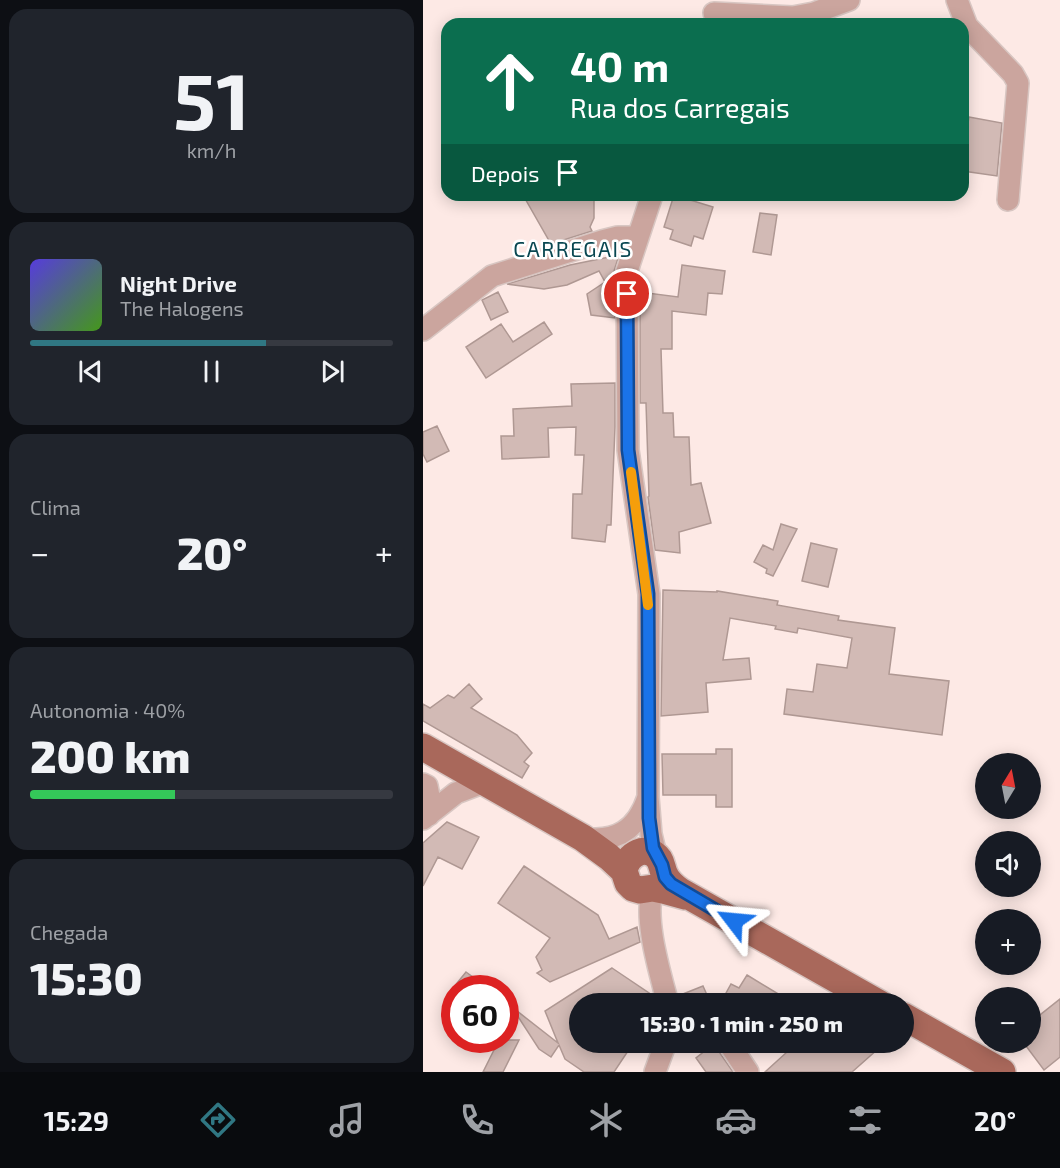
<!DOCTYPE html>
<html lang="pt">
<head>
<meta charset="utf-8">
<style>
	body { margin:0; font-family:"Exo 2",sans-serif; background:#20242c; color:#f1f3f6; height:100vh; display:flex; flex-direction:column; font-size:22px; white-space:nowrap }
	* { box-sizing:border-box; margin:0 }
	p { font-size:20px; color:#9ea1a6 }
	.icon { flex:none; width:33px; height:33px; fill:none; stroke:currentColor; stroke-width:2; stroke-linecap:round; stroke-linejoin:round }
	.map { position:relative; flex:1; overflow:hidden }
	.details { display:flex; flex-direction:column; gap:9px; padding:9px; background:#0d0f14; width:423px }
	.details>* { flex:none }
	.guide { position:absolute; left:18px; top:18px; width:528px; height:183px; border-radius:18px; box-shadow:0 3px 15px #0003; background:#0b6e4f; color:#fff; overflow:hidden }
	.needle { width:39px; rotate:10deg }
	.tools { position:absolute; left:552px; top:753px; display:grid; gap:12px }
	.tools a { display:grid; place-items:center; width:66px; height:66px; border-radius:50%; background:#171b24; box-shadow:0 3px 15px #0003; font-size:30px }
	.speed { position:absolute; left:18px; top:975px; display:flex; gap:12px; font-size:30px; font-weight:700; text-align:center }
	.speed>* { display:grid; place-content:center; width:78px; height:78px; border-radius:50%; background:#171b24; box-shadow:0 3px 15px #0003; line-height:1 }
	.speed .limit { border:9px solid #d22; background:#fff; color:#111 }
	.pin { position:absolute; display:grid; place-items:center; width:51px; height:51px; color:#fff; margin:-26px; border:3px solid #fff; border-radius:50%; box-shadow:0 2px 6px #0007 }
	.me { position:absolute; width:66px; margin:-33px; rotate:299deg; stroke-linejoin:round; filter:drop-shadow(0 0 4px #0008) }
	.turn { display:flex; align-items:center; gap:21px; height:126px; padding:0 30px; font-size:27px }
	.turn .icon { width:78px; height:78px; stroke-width:2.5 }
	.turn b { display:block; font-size:42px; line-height:51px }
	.then { display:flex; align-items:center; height:57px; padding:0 30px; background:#0003; gap:12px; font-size:22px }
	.big { font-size:45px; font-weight:800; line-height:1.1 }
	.details .widget { flex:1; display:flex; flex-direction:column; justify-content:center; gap:9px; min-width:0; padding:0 21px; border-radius:18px; background:#20242c }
	.details .dial { align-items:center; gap:0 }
	.dial b { font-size:78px; line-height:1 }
	.song { display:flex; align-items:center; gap:18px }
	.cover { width:72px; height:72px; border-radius:9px; background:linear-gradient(135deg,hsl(250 70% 55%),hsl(100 70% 35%)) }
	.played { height:6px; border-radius:3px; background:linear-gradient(90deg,#307783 65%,#363941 65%) }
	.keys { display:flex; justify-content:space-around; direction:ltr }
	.heat { display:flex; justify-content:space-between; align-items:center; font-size:33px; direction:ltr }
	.charge { height:9px; border-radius:4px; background:linear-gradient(90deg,#34c759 40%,#363941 0) }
	.trip { position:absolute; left:146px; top:993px; width:345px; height:60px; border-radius:30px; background:#171b24; box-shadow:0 3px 15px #0003; font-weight:800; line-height:60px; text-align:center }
	.tab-bar { display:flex; height:96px; justify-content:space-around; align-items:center; background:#090b0e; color:#9ea1a6 }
	.tab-bar .icon { width:42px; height:42px }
	.tab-bar .active { color:#307783 }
	.tab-bar b { font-size:27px; color:#f1f3f6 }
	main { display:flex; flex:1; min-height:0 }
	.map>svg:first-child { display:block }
	.building { fill:#d2bab5; stroke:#af9893; stroke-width:1.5 }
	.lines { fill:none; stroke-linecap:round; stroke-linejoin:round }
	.minor-casing { stroke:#d8c6c2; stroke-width:24 }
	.major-casing { stroke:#d8c6c2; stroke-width:30 }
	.minor { stroke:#cba59e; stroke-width:21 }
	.major { stroke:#a9685b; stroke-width:27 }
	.route-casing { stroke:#114b97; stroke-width:15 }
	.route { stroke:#1a73e8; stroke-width:10 }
	.slow { stroke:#f59e0b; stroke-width:10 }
	.labels { text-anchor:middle; stroke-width:5; stroke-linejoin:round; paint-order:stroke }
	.neighbourhood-label { font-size:21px; letter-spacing:1.5px; fill:#094751; stroke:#fff }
</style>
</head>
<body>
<main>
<section class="details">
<div class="widget dial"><b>51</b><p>km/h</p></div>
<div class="widget">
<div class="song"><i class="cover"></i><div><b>Night Drive</b><p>The Halogens</p></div></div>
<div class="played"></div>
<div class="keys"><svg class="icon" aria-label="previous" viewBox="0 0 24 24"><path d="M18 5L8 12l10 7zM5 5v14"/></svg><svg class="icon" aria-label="pause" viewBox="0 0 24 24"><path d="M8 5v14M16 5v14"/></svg><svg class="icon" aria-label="next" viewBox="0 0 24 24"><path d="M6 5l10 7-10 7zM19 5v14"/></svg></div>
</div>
<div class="widget"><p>Clima</p>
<div class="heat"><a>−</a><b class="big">20°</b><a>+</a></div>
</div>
<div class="widget"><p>Autonomia · 40%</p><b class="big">200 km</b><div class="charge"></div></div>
<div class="widget"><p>Chegada</p><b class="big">15:30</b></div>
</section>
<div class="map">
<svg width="637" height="1072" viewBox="0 0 637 1072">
	<rect width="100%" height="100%" fill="#fde9e5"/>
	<path class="building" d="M 546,117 L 579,123 L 574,176 L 540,171 L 540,129 L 544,129 Z
		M 100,195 L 171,195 L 171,218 L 167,227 L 169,231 L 128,244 Z
		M 251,195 L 290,207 L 280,239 L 271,236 L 268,246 L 247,239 L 250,230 L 241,227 Z
		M 337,213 L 354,215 L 348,255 L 330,252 Z
		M 196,255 L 191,271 L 192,318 L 168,315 L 164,294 L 182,282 L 176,271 L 144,285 L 121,289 L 84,284 L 147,265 Z
		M 259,265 L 302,271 L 299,294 L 285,293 L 283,315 L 249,311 L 249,349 L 238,349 L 240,413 L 250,413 L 251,437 L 266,437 L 268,485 L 278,483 L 288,523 L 256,532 L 257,553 L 232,550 L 225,497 L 226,496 L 223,403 L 217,403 L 217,292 L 255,297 Z
		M 75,292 L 85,312 L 68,320 L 59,300 Z
		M 121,322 L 129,334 L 63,378 L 43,347 L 78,324 L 90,342 Z
		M 192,383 L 192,427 L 188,525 L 184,525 L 182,542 L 149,538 L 150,494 L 159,494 L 161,455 L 152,455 L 153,427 L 125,428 L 126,457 L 79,459 L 78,436 L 91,436 L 90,409 L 149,406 L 148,384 Z
		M 14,426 L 26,451 L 4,462 L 0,454 L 0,432 Z
		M 358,524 L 374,529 L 350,576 L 343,573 L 344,569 L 331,562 L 340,545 L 350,550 Z
		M 388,543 L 414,549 L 405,587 L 379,581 Z
		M 240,590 L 294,592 L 294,591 L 355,601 L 354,605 L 416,616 L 415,620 L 472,628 L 466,674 L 526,681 L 519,735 L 361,714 L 364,689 L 390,692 L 394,664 L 424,668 L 429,638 L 375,628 L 374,633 L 352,629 L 353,626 L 307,618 L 300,660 L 326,658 L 328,679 L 283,683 L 285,712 L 238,716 Z
		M 46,684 L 59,699 L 48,708 L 94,735 L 109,753 L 101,762 L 106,766 L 99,778 L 0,721 L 0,704 L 7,708 L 25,695 L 31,698 Z
		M 293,749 L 309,749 L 309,807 L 293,807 L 293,795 L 240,795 L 239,754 L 293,754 Z
		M 24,822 L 56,837 L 39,869 L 15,857 L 0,886 L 0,843 Z
		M 101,866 L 175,915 L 186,939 L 214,927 L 217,942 L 127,982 L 114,973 L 119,970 L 113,957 L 127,938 L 75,903 Z
		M 189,968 L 226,993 L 218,1004 L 156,1004 L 156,1042 L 211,1042 L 191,1072 L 161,1072 L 142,1059 L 136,1045 L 128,1057 L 116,1049 L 92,1012 L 94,1011 L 135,1043 L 122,1011 Z
		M 43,972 L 65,988 L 30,988 Z
		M 324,975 L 372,1004 L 297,1004 L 308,984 L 316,988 Z
		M 280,986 L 288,1004 L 276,1004 L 260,994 Z
		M 637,999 L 637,1057 L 621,1070 L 600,1042 L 608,1042 L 608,1022 Z
		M 76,1040 L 96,1040 L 80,1072 L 60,1072 Z
		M 347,1042 L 442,1042 L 455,1049 L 429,1072 L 342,1072 L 364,1052 Z
		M 292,1043 L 294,1049 L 310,1072 L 283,1072 L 273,1058 Z"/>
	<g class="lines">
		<g class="minor-casing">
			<path id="minor" d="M 534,0 L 544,26 L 590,74 L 595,83 L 585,200
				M 291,13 L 370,17 L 391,13 L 426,0
				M 229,195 L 204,271 L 205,450 L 226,594 L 225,797 L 228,834 L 233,855
				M 0,330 L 69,276 L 179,241 L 195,237 L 215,237
				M 0,784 L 4,786 L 7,801 L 6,815
				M 0,819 L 33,793 L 62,782
				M 160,838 C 193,843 214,830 225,797
				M 230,888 C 220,919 237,972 245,1004
				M 305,1042 L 325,1072
				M 232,1072 L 243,1042"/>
		</g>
		<g class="major-casing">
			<path id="major" d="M 0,747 L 160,838 L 186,857 L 201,871 L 205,883 L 210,888 L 217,890 L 230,888 L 240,890 L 262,896
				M 201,871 C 204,854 224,843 236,859 C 239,864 239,868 241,873 C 244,881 250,886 257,891 L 457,1004
				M 480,1016 L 579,1072"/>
		</g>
		<use href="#minor" class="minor"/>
		<use href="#major" class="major"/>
	</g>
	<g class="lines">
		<g class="route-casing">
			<path id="route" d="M 204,294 L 205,450 L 225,594 L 226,818 L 230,848 L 239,865 L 242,877 L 248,884 L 311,921"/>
		</g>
		<use href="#route" class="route"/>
		<path class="slow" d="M 208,472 L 225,605"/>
	</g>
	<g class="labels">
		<g class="neighbourhood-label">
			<text x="150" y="257">CARREGAIS</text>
		</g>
	</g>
</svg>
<div class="tools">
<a><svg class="needle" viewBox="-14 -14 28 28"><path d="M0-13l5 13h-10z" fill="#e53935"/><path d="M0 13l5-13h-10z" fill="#9ea1a6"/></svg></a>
<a><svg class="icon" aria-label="sound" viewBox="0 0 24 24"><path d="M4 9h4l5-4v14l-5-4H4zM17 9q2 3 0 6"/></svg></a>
<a>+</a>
<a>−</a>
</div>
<div class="speed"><div class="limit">60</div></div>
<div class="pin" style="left:204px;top:294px;background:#d93025"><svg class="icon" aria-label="arrive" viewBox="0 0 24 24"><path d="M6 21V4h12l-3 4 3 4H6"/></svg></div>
<svg class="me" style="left:311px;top:921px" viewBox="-20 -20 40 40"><path d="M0-17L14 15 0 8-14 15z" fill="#1a73e8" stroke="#fff" stroke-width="4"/></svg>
<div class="trip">15:30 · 1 min · 250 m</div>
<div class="guide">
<div class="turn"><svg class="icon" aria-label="ahead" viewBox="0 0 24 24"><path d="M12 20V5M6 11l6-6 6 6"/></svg><div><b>40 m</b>Rua dos Carregais</div></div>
<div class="then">Depois<svg class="icon" aria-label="arrive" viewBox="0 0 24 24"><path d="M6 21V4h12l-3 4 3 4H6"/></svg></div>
</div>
</div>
</main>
<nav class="tab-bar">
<b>15:29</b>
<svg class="icon active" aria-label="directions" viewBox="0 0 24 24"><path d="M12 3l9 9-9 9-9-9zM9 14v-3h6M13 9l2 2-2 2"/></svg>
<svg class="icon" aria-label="music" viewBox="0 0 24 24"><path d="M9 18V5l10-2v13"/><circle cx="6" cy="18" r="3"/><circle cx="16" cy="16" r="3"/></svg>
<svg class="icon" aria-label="phone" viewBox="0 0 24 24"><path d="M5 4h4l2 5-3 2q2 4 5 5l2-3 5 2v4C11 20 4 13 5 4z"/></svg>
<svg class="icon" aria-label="climate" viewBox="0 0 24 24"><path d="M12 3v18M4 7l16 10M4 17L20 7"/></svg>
<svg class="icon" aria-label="car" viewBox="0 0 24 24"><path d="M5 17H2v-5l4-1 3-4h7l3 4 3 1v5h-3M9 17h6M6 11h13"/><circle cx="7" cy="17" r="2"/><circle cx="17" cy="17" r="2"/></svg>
<svg class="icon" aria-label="filters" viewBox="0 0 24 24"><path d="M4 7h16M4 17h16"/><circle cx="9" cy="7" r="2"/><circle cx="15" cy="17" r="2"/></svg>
<b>20°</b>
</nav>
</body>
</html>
